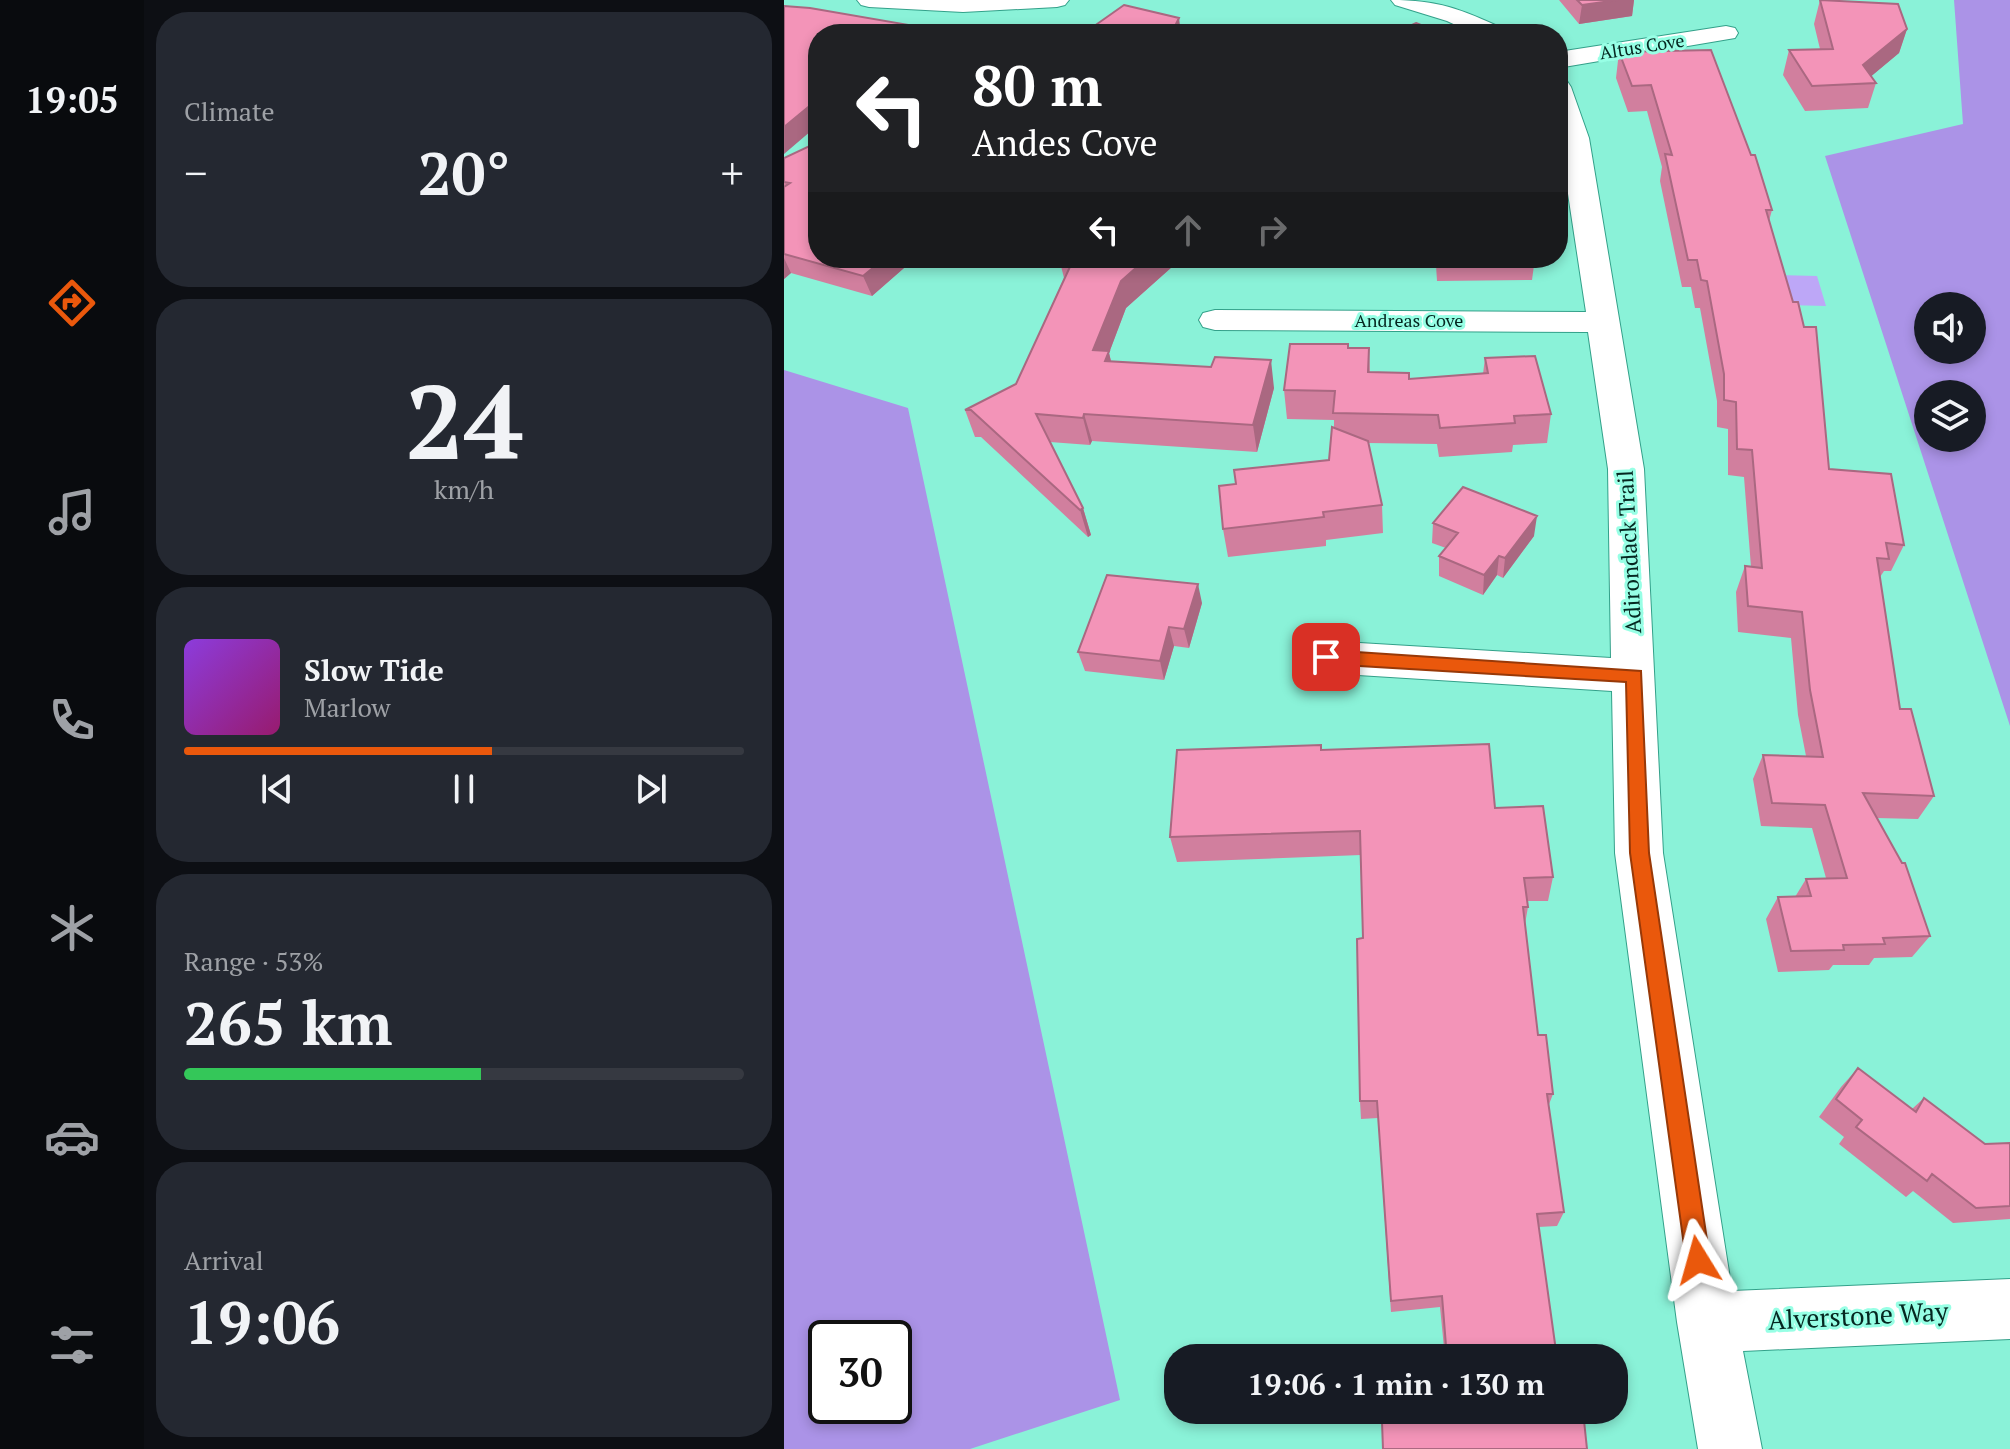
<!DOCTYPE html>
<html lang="en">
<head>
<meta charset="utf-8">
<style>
	body { margin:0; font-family:"PT Serif",serif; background:#242831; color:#f1f3f6; height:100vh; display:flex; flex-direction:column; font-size:30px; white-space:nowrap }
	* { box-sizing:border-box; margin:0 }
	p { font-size:26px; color:#9ea1a6 }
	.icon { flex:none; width:44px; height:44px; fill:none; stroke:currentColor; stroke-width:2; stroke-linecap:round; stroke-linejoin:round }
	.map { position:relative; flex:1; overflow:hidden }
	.side { display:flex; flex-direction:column; gap:12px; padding:12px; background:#0d0f14; width:640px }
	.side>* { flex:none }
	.hud { position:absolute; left:24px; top:24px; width:760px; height:244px; border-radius:32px; box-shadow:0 4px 12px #0003; background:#202124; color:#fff; overflow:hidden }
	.fabs { position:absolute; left:1130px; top:292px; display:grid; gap:16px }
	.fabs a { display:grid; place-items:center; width:72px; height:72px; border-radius:50%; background:#171b24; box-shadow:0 4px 12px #0003; font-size:40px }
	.speed { position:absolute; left:24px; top:1320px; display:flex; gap:16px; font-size:40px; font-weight:700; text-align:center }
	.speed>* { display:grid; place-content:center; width:104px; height:104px; border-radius:50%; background:#171b24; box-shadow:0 4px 12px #0003; line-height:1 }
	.speed .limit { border:4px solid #111; border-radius:12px; background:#fff; color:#111 }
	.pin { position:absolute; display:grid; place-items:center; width:68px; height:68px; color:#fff; margin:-34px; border-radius:16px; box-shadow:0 4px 12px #0006 }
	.me { position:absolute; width:88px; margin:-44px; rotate:352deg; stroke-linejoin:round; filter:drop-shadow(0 0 6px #0008) }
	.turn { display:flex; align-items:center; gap:28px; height:168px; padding:0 32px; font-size:36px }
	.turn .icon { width:104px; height:104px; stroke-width:2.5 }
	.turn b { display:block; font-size:56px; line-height:68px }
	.lanes { display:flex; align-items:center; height:76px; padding:0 32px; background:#0003; justify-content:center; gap:40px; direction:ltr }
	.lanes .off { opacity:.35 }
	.big { font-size:60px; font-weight:600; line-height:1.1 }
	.side .tile { flex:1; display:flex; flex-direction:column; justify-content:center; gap:12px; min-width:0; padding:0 28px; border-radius:32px; background:#242831 }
	.side .dial { align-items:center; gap:0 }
	.dial b { font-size:104px; line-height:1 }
	.song { display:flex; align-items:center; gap:24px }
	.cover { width:96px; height:96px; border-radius:12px; background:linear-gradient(135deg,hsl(270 70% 55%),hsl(320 70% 35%)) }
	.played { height:8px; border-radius:4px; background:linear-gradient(90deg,#ea580c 55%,#363941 55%) }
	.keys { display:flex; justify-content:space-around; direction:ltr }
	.heat { display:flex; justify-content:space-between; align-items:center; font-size:44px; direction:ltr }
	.charge { height:12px; border-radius:6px; background:linear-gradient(90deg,#34c759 53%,#363941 0) }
	.trip { position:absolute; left:380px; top:1344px; width:464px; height:80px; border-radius:32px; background:#171b24; box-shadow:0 4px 12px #0003; font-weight:600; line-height:80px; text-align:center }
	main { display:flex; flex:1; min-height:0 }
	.tabs { display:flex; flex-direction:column; width:144px; justify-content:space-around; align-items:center; background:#090b0e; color:#9ea1a6 }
	.tabs .icon { width:56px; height:56px }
	.tabs .current { color:#ea580c }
	.tabs b { font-size:36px; color:#f1f3f6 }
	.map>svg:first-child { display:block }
	.green { fill:#bda7f7 }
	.forest { fill:#ab93e7; fill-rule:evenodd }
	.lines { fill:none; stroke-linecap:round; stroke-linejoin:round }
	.street-casing { stroke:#33a18a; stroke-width:2 }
	.street { fill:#fff; fill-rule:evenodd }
	.wall { fill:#d17f9e }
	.shaded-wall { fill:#aa6881 }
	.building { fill:#f394b8; stroke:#aa6881; stroke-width:2 }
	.route { fill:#ea580c; stroke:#983908; stroke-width:2 }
	.labels { text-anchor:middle; stroke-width:6; stroke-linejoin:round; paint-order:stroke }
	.far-street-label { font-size:18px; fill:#052720; stroke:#97ffe5 }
	.street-label { font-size:22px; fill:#052720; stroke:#97ffe5 }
	.near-street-label { font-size:26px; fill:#052720; stroke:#97ffe5 }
</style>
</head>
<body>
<main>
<nav class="tabs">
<b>19:05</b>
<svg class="icon current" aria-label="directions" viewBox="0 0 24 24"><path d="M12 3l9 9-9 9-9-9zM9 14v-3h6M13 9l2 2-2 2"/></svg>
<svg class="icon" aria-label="music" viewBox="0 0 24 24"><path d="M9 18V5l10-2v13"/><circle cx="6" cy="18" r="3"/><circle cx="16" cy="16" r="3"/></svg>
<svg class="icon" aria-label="phone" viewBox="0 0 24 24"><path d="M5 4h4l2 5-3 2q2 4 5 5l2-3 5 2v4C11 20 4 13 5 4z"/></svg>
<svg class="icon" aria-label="climate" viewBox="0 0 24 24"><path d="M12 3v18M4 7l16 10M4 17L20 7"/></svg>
<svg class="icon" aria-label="car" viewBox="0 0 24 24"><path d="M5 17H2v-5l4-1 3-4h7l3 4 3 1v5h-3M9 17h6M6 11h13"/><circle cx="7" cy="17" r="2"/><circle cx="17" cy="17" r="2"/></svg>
<svg class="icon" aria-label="filters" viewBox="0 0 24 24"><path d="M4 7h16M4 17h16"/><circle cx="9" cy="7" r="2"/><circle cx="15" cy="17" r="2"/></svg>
</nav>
<section class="side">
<div class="tile"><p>Climate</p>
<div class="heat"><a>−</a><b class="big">20°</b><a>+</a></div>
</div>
<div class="tile dial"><b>24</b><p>km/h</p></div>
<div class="tile">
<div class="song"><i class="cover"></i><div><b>Slow Tide</b><p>Marlow</p></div></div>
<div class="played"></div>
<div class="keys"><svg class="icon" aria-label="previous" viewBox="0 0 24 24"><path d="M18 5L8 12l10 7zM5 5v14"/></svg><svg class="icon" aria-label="pause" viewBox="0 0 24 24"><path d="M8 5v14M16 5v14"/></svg><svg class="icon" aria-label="next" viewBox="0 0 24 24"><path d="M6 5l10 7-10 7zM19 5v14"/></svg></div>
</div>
<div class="tile"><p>Range · 53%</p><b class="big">265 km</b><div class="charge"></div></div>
<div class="tile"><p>Arrival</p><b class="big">19:06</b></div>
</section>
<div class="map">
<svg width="1226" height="1449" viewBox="0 0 1226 1449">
	<rect width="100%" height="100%" fill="#8af2d8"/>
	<path class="green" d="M 994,275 L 1033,276 L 1042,306 L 1002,305 Z"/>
	<path class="forest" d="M 1170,0 L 1226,0 L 1226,726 L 1041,156 L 1179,124 ZM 1144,306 L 1188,306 L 1188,350 L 1144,350 ZM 1144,394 L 1188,394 L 1188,438 L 1144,438 Z
		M 0,370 L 124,408 L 336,1400 L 186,1449 L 0,1449 ZM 42,1338 L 110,1338 L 110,1406 L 42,1406 Z"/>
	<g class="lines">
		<g class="street-casing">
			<path id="street" d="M 73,0 L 285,0 L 281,5 L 273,7 L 179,12 L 85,7 L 77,5 Z
				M 607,0 C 654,0 677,9 720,29 L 723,34 L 691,34 L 663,21 L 611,5 Z
				M 942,26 L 951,28 L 954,33 L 951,38 L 774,68 L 774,52 Z
				M 774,79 L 783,81 L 787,87 L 805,138 L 860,469 L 879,853 L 948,1291 L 1226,1279 L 1226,1339 L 959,1351 L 978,1449 L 914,1449 L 893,1322 L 831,853 L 828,691 L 542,673 L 527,669 L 521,657 L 527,645 L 542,641 L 827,658 L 824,469 L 804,332 L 431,330 L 419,327 L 415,320 L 419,313 L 431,310 L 802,312 L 774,128 Z"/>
		</g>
		<use href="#street" class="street"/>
	</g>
	<path class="wall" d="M 775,0 L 850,0 L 848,16 L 795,24 Z
		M 1036,0 L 1123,29 L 1115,53 L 1087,76 L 1092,83 L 1084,108 L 1021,111 L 999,75 L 1005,50 L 1036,49 L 1030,24 Z
		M 835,52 L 988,210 L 985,221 L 1045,469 L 1120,545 L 1107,571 L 1100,571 L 1096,577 L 1116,709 L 1150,796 L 1134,819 L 1092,818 L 1146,936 L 1128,957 L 1090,958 L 1085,965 L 1049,965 L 1045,970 L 994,972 L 982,919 L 994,897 L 1011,897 L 1022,879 L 1042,878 L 1028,828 L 977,826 L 969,779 L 979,755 L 1022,756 L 1014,715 L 1007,638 L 954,632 L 952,592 L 961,566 L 967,567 L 960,477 L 944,475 L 944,429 L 933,427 L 933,401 L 916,308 L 911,308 L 907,287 L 898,287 L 876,181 L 878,167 L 863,111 L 844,112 L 832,78 Z
		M 0,158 L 34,258 L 126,258 L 118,262 L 120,268 L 88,296 L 7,273 L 0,279 Z
		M 275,258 L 398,258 L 342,308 L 325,353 L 327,361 L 490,388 L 473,452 L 308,441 L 306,445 L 266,442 L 299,508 L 307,535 L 304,537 L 197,437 L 191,437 L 181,410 L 232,384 L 280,278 Z
		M 447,258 L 472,258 L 448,261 Z
		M 492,258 L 561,258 L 494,266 Z
		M 571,258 L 751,258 L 748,280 L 653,281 L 652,265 L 571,264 Z
		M 564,348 L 585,348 L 586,372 L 625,379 L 699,374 L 701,358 L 767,414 L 763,443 L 729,445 L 728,452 L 655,457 L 653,444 L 584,443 L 598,505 L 599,533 L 542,540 L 542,546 L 444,557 L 439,529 L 452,484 L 545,460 L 550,428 L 550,420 L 503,419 L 500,390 Z
		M 649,523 L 750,536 L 719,578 L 713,575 L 699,595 L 655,576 L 655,556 L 662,548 L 648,543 Z
		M 418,603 L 405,648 L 390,646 L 380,680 L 301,671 L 294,652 Z
		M 537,750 L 711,808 L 769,877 L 764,901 L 743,901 L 744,907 L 741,924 L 754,1035 L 769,1094 L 764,1107 L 780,1212 L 773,1226 L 754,1227 L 773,1358 L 661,1358 L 656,1307 L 607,1312 L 594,1118 L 577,1119 L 576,1101 L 579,938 L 577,855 L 393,862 L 386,837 Z
		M 1074,1068 L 1128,1109 L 1140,1098 L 1201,1144 L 1226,1143 L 1226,1219 L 1169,1223 L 1129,1191 L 1122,1197 L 1055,1144 L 1060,1137 L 1035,1117 L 1057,1087 Z"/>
	<path class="shaded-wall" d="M 834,0 L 850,0 L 848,16 L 795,24 L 798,5 Z
		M 395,18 L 397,34 L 387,34 Z
		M 125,25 L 128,34 L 114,34 Z
		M 1123,29 L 1115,53 L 1078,84 L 1079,65 Z
		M 34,99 L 34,125 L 0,154 L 0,127 Z
		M 0,258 L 7,273 L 0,279 Z
		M 101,258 L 126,258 L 118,262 L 120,268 L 88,296 L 79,276 Z
		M 363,258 L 398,258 L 342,308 L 325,353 L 331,378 L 309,350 L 337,281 Z
		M 487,360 L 490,388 L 473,452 L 469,425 Z
		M 300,414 L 308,441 L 306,445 L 299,418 Z
		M 299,508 L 307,535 L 304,537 L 296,510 Z
		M 753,516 L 750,536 L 719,578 L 721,558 Z
		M 715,556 L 713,575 L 699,595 L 700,575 Z
		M 414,584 L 418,603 L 405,648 L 400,629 Z
		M 385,627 L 390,646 L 380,680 L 376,661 Z"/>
	<path class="building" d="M 793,0 L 834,0 L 798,5 Z
		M 1036,0 L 1114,4 L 1123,29 L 1079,65 L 1092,83 L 1028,86 L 1005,50 L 1049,49 Z
		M 340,5 L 395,18 L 387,34 L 295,34 L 306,29 Z
		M 0,6 L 26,8 L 125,25 L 114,34 L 34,34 L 34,99 L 0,127 Z
		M 632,23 L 659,34 L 608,34 Z
		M 927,50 L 967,155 L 971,155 L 988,210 L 982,210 L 1009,302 L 1014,302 L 1020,327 L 1032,327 L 1045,469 L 1107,474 L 1120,545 L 1102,543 L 1105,559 L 1093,558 L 1116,709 L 1127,709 L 1150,796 L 1079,793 L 1118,863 L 1121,863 L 1146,936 L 1099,938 L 1101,944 L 1059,945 L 1060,950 L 1007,951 L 994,897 L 1027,896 L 1022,879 L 1063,878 L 1041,805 L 988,803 L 979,755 L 1039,757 L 1026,690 L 1018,612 L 964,606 L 961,566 L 978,568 L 968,450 L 953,449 L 952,402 L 940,400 L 940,374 L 923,281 L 917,280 L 913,260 L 904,260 L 881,154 L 888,155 L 867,85 L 848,86 L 835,52 Z
		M 34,142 L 34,258 L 101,258 L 79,276 L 0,254 L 0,187 L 6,183 L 0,182 L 0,158 Z
		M 290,258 L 363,258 L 337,281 L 309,350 L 325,351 L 321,361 L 427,367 L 431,357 L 487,360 L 469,425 L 300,414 L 299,418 L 252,414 L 299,508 L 296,510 L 187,410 L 181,410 L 232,384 Z
		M 506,344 L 564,344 L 564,348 L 585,348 L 584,372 L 625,373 L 625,379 L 704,373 L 701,358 L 751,356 L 767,414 L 730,416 L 731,423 L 656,428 L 654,415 L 549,413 L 551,391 L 500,390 Z
		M 548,427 L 584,441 L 598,505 L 539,512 L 540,517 L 439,529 L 435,486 L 452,484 L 450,470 L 545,460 Z
		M 679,487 L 753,516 L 721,558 L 715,556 L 700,575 L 655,556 L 674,533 L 649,523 Z
		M 323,575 L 414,584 L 400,629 L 385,627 L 376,661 L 294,652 Z
		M 705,744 L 711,808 L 759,806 L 769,877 L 740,878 L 744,907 L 739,907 L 754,1035 L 762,1035 L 769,1094 L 763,1094 L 780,1212 L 753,1214 L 773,1358 L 663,1358 L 658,1296 L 607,1301 L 593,1101 L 576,1101 L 573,939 L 579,938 L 576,831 L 386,837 L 393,750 L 537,745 L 537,750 Z
		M 1074,1068 L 1132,1112 L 1140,1098 L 1201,1144 L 1226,1143 L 1226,1206 L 1192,1208 L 1148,1174 L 1143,1181 L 1072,1127 L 1078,1120 L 1052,1099 Z
		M 668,1410 L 780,1410 L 781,1412 L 799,1411 L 803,1449 L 599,1449 L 598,1422 L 669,1418 Z"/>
	<path class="route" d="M 542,650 L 857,671 L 865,853 L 926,1260 L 923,1268 L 914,1272 L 905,1268 L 902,1260 L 846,853 L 842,682 L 542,664 L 533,657 Z"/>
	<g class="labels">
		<g class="far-street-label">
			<text transform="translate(858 47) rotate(-9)" y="6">Altus Cove</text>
			<text x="625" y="327">Andreas Cove</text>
		</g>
		<g class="street-label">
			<text transform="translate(845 552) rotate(-93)" y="8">Adirondack Trail</text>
		</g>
		<g class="near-street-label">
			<text transform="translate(1074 1316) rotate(-3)" y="9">Alverstone Way</text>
		</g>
	</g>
</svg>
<div class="fabs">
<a><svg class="icon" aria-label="sound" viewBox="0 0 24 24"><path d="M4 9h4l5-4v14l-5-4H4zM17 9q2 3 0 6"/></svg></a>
<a><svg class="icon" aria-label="layers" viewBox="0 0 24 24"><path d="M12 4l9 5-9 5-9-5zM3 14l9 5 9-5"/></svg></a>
</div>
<div class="speed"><div class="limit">30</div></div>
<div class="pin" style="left:542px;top:657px;background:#d93025"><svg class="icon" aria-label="arrive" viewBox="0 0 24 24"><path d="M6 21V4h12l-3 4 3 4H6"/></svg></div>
<svg class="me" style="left:914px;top:1260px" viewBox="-20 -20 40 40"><path d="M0-17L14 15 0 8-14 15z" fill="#ea580c" stroke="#fff" stroke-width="4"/></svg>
<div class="trip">19:06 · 1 min · 130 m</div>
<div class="hud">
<div class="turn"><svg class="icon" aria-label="left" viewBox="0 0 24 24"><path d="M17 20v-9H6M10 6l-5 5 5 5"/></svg><div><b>80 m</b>Andes Cove</div></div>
<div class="lanes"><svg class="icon" aria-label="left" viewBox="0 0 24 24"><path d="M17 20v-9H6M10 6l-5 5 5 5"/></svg><svg class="icon off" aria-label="ahead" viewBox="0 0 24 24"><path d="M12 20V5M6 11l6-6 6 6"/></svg><svg class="icon off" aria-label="right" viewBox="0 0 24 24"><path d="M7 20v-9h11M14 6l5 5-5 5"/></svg></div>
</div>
</div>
</main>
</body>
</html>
